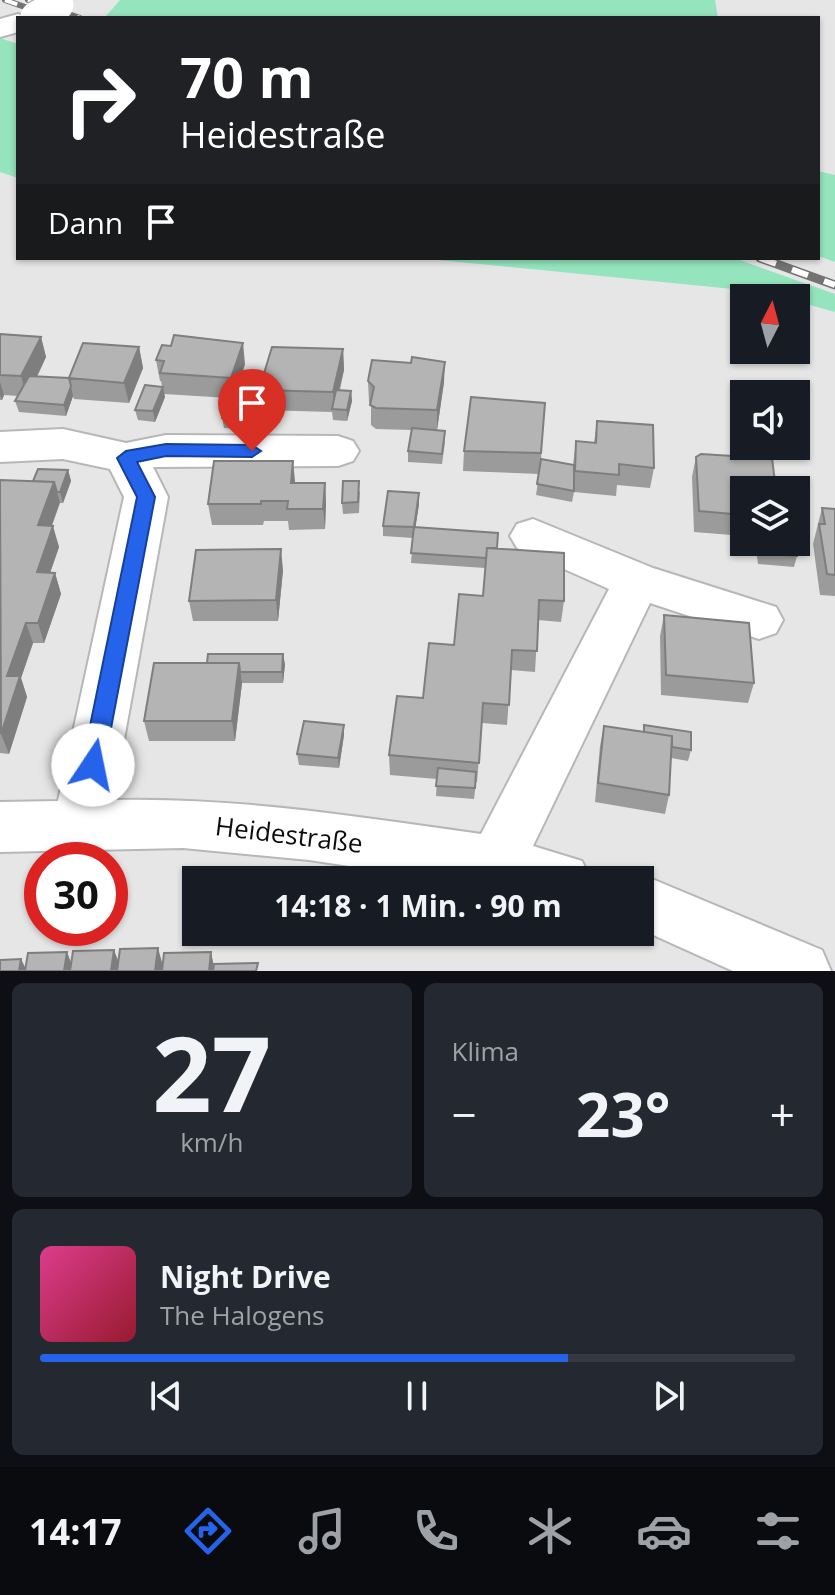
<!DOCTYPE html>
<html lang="de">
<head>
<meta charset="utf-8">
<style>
	body { margin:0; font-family:"Open Sans",sans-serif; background:#242831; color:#f1f3f6; height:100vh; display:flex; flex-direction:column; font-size:30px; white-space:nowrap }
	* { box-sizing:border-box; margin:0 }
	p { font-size:26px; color:#9ea1a6 }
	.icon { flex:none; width:44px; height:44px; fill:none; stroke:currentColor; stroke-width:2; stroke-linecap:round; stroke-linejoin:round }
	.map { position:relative; height:971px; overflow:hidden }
	.panel { display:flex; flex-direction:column; gap:12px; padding:12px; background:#0d0f14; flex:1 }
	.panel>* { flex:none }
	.top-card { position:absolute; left:16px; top:16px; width:804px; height:244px; border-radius:0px; box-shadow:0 2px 6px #0004; background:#202124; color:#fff; overflow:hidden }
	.needle { width:52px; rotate:6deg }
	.tools { position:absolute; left:730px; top:284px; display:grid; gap:16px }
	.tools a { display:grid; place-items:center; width:80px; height:80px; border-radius:0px; background:#171b24; box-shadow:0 2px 6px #0004; font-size:40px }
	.speed { position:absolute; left:24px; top:842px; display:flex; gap:16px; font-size:40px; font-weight:700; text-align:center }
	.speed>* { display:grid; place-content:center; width:104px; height:104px; border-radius:50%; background:#171b24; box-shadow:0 2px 6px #0004; line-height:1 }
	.speed .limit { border:12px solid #d22; background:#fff; color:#111 }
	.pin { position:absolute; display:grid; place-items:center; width:68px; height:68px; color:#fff; margin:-82px -34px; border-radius:50% 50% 50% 0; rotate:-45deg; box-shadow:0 0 8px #0007 }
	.pin .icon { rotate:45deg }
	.me { position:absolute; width:88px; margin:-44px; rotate:11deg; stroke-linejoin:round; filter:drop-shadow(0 0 6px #0008) }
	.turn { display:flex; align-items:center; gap:28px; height:168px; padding:0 32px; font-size:36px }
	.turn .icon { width:104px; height:104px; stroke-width:2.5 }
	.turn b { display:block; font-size:56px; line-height:68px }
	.then { display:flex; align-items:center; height:76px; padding:0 32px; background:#0003; gap:16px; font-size:30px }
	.big { font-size:60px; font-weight:700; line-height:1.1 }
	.panel .card { flex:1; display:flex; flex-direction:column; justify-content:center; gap:12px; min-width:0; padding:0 28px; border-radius:12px; background:#242831 }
	.panel .dial { align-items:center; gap:0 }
	.dial b { font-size:104px; line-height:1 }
	.song { display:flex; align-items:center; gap:24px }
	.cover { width:96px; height:96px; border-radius:12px; background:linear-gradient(135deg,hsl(330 70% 55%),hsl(350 70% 35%)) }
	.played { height:8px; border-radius:4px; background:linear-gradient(90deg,#2563eb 70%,#363941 70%) }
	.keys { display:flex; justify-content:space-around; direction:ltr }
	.heat { display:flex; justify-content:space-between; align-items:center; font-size:44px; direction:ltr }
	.panel .tiles { flex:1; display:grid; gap:12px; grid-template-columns:1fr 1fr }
	.card:last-child { grid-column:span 2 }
	.trip { position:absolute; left:182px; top:866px; width:472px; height:80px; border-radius:0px; background:#171b24; box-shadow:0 2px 6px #0004; font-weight:700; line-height:80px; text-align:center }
	.tabs { display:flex; height:128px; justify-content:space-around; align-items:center; background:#090b0e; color:#9ea1a6 }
	.tabs .icon { width:56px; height:56px }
	.tabs .active { color:#2563eb }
	.tabs b { font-size:36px; color:#f1f3f6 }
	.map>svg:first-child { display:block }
	.green { fill:#94e4bd }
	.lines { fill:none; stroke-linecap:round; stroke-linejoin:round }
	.minor-casing { stroke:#b7b7b8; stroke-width:4 }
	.minor { fill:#fff; fill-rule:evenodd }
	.rail-far1-casing { stroke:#737374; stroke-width:6 }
	.rail-casing { stroke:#737374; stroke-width:9 }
	.rail-far1 { stroke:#fff; stroke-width:4; stroke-dasharray:13; stroke-linecap:butt }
	.rail { stroke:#fff; stroke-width:6; stroke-dasharray:17; stroke-linecap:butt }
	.minor-bridge-casing { stroke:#b7b7b8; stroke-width:34; stroke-linecap:butt }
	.minor-bridge { stroke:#fff; stroke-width:31 }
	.wall { fill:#9b9b9c }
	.shaded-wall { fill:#7e7e7f }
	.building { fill:#b4b4b5; stroke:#7e7e7f; stroke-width:2 }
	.route { fill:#2563eb; stroke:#184099; stroke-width:2 }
	.labels { text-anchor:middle; stroke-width:6; stroke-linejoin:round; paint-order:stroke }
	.near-street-label { font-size:26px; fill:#0d0d0e; stroke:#fff }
</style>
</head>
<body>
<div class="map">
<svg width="835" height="971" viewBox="0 0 835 971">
	<rect width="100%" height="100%" fill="#e6e6e7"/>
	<path class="green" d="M 120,0 L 715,0 L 718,18 L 106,16 Z
		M 0,38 L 18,44 L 18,178 L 0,172 Z
		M 818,171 L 835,175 L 835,262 L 818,256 Z
		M 418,258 L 734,258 L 835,294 L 835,312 L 796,301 L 796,298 L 743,290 Z"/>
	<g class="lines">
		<g class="minor-casing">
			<path id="minor" d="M 18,14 L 29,18 L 18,18 L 18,32 L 0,37 L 0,19 Z
				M 63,429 L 126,443 L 166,435 L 338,436 L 353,441 L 359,451 L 353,461 L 338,466 L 153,467 L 168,497 L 113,800 C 237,797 359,817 481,834 L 609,589 L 517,548 L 510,536 L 517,524 L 533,519 L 653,568 L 776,607 L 783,620 L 776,633 L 759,639 L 650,603 L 533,846 L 582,861 L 591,880 L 443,880 L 309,860 L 183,848 L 0,852 L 0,802 L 58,801 L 124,497 L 110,469 L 63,459 L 0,462 L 0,432 Z
				M 640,874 L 822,950 L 831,971 L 733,971 L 640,929 L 640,880 L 624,880 Z"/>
		</g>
		<use href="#minor" class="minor"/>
		<g class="rail-far1-casing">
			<path id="rail-far1" d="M 5,0 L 39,12
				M 28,0 L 80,18"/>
		</g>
		<g class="rail-casing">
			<path id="rail" d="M 760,258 L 835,285"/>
		</g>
		<use href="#rail-far1" class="rail-far1"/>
		<use href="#rail" class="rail"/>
		<g class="minor-bridge-casing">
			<path id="minor-bridge" d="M 36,17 L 58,5"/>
		</g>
		<use href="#minor-bridge" class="minor-bridge"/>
	</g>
	<path class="wall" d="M 0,334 L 41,337 L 46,357 L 37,377 L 69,378 L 139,347 L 143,368 L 129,403 L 74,399 L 73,396 L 66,416 L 19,412 L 15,401 L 18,396 L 4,395 L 2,400 L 0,400 Z
		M 343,349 L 344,370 L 340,390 L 351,391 L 352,401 L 347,421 L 333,420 L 332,412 L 261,410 L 260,414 L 245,413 L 240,429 L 224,428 L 222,418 L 229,398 L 164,394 L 165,397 L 155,422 L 138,420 L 135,410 L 162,387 L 161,381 L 160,381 L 156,360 L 245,364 L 235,397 L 245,398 L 263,378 Z
		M 368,381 L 444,382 L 437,430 L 445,442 L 442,464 L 408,462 L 408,451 L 412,430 L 376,429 L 371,425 L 371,404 L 369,402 Z
		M 545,403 L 541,459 L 573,465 L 576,441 L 594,443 L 597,421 L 654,468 L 650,488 L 617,485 L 616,496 L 574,492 L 572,502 L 536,495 L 539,474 L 463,471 L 464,451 Z
		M 696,457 L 744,490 L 744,536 L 694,532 L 692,477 Z
		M 68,470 L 71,481 L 63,503 L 60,503 L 52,526 L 59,547 L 50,573 L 55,573 L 61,594 L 44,643 L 33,643 L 21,678 L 27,697 L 9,754 L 0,753 L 0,480 L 33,481 Z
		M 294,483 L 325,483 L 326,503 L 325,529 L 289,530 L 288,521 L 264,521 L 263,525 L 212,525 L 208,504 Z
		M 360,491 L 359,513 L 343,514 L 342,503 Z
		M 419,504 L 415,528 L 497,548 L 564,601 L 561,622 L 538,620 L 535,672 L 511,670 L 507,725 L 482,723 L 477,782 L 476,782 L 474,799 L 436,796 L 437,779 L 390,775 L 389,755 L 483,596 L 485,568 L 411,563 L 413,538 L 383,536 L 383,526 Z
		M 822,508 L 835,509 L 835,596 L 820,595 L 813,544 Z
		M 755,542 L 795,542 L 797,556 L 794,567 L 758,564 Z
		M 283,570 L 278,621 L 193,621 L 189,601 Z
		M 664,615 L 754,683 L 748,703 L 661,695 L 660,636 Z
		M 154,663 L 285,664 L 283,683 L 242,683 L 235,741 L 149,741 L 144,721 Z
		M 344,725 L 344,735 L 339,768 L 299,765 L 297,754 Z
		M 644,725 L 691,750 L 688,761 L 671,758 L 669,795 L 665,814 L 595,802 L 600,746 L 604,726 L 643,732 Z"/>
	<path class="shaded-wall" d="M 41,337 L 46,357 L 27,397 L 21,376 Z
		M 243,343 L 245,364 L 234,399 L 231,378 Z
		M 139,347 L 143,368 L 129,403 L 124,383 Z
		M 343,349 L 344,370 L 334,409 L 333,392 Z
		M 445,362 L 444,382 L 437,430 L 437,410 Z
		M 0,382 L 4,395 L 2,400 L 0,395 Z
		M 71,386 L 73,396 L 66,416 L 64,405 Z
		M 163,387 L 165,397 L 155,422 L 153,411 Z
		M 351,391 L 352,401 L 347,421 L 347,410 Z
		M 244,402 L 245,413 L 240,429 L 238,419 Z
		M 293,461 L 295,481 L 293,503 L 291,483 Z
		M 68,470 L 71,481 L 63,503 L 60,492 Z
		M 54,482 L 60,502 L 44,546 L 38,525 Z
		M 325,483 L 326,503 L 325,529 L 323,509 Z
		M 419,493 L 419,504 L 414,538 L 414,527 Z
		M 53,526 L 59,547 L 43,593 L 37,572 Z
		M 281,549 L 283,570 L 278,621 L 276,600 Z
		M 55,573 L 61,594 L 44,643 L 38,623 Z
		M 26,623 L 33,643 L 21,678 L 27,697 L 9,754 L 1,734 L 7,676 Z
		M 283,654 L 285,664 L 283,683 L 282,672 Z
		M 239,663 L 242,683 L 235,741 L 232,721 Z
		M 344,725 L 344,735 L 339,768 L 338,758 Z
		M 158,948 L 163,966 L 163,971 L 155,971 Z
		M 114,950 L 121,968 L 120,971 L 111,971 Z
		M 67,952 L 74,970 L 74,971 L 64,971 Z
		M 211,952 L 215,971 L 209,971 Z
		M 21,959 L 27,971 L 19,971 Z"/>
	<path class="building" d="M 0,334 L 41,337 L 21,376 L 0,375 Z
		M 174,335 L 243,343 L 231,378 L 160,373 L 164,361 L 156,360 L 162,345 L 171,346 Z
		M 83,343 L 139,347 L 124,383 L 69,378 Z
		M 272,347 L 343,349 L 333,392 L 259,390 Z
		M 412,357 L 445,362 L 437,410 L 376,408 L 370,405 L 374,387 L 368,381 L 372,360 L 411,363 Z
		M 29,376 L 69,378 L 71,386 L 64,405 L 15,401 Z
		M 252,377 L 263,378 L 259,390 L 260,400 L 259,403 L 244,402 L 238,419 L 222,418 L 229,397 L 245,398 Z
		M 145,385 L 163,387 L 153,411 L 135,410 Z
		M 336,390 L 351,391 L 347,410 L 332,409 Z
		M 471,397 L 545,403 L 541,453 L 464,451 Z
		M 597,421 L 653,425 L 654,468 L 619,464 L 619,475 L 575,471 L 576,441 L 596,443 Z
		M 412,428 L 445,431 L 442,454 L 408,451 Z
		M 744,449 L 760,450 L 772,458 L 776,490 L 744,490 L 744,515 L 699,511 L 696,457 L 701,454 L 733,456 Z
		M 541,459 L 574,465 L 574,491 L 537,484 Z
		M 214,461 L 293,461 L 291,483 L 325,483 L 323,509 L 287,509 L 288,501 L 261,501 L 261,504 L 208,504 Z
		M 38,469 L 68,470 L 60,492 L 57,492 L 54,482 L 33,481 Z
		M 0,480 L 54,482 L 38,525 L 53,526 L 37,572 L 55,573 L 38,623 L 26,623 L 7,676 L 20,676 L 1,734 Z
		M 343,481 L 359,481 L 358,502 L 342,503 Z
		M 388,491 L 419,493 L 414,527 L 383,526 Z
		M 822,508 L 835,509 L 835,575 L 827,574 L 819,524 L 825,524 Z
		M 414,527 L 498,533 L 497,548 L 487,548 L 486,558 L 411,553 Z
		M 760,542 L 795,542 L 797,556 L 761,554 Z
		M 487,548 L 564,553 L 564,601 L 539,600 L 537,651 L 512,650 L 509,705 L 483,703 L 479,763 L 389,755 L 397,696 L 423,698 L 429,643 L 454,645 L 459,594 L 483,596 Z
		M 281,549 L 276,600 L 189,601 L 196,550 Z
		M 664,615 L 749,623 L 754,683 L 666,675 Z
		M 208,654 L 283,654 L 282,672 L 240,672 L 239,663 L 207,663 Z
		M 154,663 L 239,663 L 232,721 L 144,721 Z
		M 304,721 L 344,725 L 338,758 L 297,754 Z
		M 644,725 L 691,732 L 691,750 L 672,747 L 672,736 L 644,732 Z
		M 604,726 L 672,736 L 669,795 L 598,783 Z
		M 438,768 L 476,772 L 475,788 L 436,786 Z
		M 158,948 L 155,971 L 117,971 L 120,949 Z
		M 114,950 L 111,971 L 70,971 L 73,951 Z
		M 67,952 L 64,971 L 25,971 L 28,953 Z
		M 211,952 L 209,971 L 162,971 L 164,953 Z
		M 21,959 L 19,971 L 0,971 L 0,960 Z
		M 258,963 L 256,971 L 213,971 L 214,964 Z"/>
	<path class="route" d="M 166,444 L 252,445 L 261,451 L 252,457 L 166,456 L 137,462 L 155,497 L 104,765 L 100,772 L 85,772 L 82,765 L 137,497 L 117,458 L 126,451 Z"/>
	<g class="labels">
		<g class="near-street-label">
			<text transform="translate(289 835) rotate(7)" y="9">Heidestraße</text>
		</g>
	</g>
</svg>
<div class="tools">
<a><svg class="needle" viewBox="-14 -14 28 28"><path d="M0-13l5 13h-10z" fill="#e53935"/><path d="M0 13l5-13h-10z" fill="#9ea1a6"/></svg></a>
<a><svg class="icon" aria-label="sound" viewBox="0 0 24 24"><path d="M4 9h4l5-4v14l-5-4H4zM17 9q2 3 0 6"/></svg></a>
<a><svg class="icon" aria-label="layers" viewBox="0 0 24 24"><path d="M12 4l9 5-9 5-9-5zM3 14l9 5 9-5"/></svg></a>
</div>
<div class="speed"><div class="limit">30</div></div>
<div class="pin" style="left:252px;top:451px;background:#d93025"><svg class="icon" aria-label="arrive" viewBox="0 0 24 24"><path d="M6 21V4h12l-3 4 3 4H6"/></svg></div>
<svg class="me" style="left:93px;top:765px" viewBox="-20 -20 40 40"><circle r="19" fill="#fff"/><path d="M0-13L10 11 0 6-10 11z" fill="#2563eb"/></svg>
<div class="trip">14:18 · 1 Min. · 90 m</div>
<div class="top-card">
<div class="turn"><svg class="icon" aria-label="right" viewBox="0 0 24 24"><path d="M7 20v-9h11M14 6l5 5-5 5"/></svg><div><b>70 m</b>Heidestraße</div></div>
<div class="then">Dann<svg class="icon" aria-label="arrive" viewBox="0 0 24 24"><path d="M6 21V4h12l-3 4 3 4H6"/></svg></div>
</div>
</div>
<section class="panel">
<div class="tiles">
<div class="card dial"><b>27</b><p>km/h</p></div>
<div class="card"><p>Klima</p>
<div class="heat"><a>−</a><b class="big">23°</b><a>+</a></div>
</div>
<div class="card">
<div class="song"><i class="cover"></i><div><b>Night Drive</b><p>The Halogens</p></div></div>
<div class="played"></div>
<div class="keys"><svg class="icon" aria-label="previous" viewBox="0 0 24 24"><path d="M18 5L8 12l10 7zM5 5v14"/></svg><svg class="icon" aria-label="pause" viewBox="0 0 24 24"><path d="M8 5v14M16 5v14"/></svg><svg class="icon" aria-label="next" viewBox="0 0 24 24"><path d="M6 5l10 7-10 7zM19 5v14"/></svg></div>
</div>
</div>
</section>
<nav class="tabs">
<b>14:17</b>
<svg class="icon active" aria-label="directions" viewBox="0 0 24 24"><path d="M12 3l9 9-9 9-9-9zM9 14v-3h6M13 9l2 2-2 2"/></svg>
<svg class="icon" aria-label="music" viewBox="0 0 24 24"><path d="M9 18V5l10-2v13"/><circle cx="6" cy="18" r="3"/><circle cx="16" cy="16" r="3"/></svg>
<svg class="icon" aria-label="phone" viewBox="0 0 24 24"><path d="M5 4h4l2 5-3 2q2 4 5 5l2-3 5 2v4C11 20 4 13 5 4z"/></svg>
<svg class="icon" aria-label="climate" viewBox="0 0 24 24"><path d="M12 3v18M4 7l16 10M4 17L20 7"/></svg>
<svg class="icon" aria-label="car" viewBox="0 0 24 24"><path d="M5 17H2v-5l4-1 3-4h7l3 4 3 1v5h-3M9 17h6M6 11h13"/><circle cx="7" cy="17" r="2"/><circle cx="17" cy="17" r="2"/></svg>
<svg class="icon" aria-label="filters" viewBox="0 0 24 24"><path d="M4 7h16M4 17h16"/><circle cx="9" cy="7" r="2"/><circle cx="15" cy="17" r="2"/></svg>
</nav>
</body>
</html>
